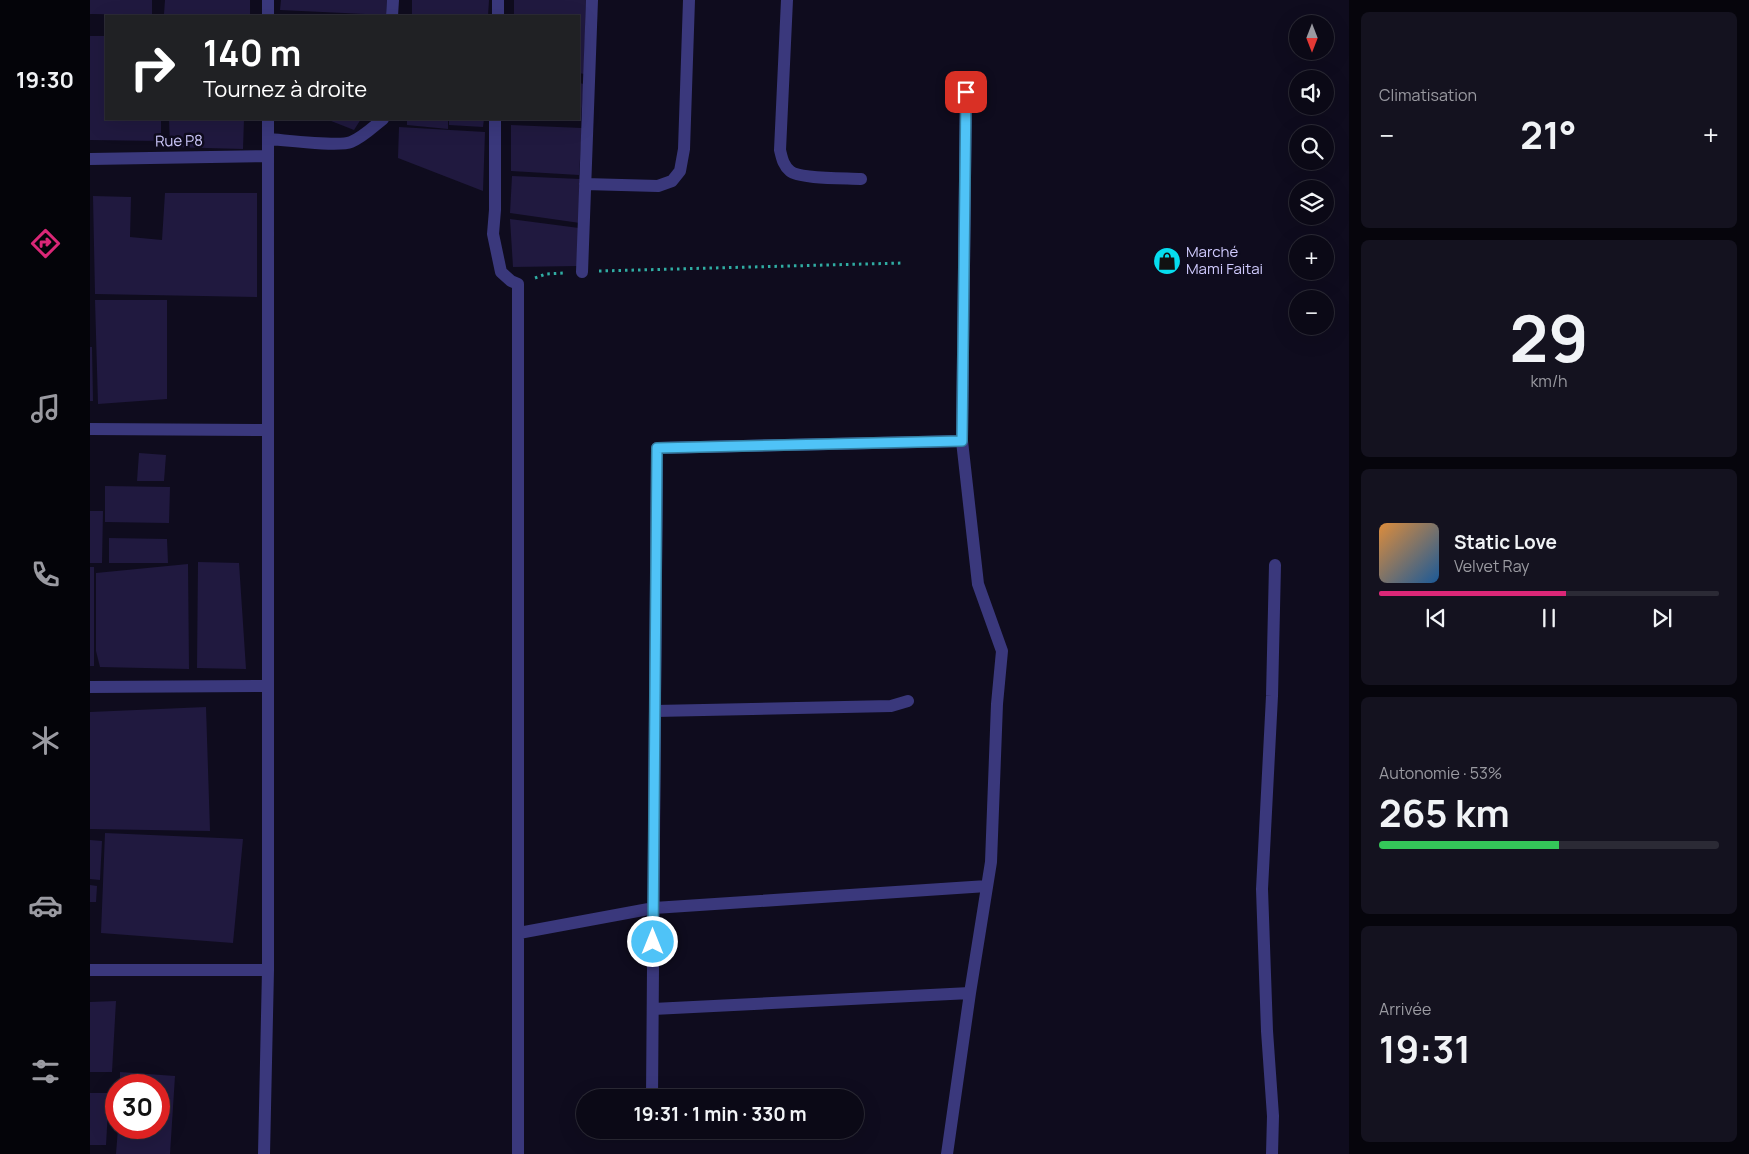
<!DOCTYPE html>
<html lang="fr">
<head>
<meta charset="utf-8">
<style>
	body { margin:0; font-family:Manrope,sans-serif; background:#14121f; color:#f1f3f6; height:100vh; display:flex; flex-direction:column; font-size:19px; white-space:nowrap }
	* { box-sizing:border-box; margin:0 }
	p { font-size:16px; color:#9a9aa1 }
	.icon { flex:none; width:28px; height:28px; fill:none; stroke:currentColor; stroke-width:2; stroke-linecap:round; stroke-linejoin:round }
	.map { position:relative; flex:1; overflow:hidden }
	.sheet { display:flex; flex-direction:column; gap:12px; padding:12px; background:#06050c; width:400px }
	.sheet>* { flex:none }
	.guide { position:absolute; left:15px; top:15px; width:475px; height:105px; border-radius:0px; box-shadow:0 5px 20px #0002,0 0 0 1px #2b2a35; background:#202124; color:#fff; overflow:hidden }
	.needle { width:32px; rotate:180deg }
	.buttons { position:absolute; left:1199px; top:15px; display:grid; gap:10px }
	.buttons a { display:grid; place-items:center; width:45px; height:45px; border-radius:50%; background:#0b0916; box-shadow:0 5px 20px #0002,0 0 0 1px #2b2a35; font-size:25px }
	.speed { position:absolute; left:15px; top:1074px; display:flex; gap:10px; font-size:25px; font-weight:700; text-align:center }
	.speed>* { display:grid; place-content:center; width:65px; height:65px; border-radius:50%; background:#0b0916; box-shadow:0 5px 20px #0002,0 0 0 1px #2b2a35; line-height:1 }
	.speed .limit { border:8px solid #d22; background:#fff; color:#111 }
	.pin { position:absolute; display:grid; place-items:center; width:42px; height:42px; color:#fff; margin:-21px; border-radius:10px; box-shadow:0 2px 8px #0006 }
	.me { position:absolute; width:55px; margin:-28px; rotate:0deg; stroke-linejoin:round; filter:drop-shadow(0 0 4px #0008) }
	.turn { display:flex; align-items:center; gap:18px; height:105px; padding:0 15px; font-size:22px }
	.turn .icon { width:65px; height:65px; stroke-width:2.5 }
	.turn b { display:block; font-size:35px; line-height:42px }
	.big { font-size:38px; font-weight:700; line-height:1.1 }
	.sheet .tile { flex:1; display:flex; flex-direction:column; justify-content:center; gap:8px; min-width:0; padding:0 18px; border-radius:8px; background:#14121f }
	.sheet .dial { align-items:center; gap:0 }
	.dial b { font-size:65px; line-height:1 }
	.song { display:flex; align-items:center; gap:15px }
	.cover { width:60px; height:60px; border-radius:8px; background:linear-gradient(135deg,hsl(30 70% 55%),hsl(210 70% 35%)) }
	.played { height:5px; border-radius:2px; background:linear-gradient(90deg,#db2777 55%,#2b2a35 55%) }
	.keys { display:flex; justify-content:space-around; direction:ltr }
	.heat { display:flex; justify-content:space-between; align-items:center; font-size:28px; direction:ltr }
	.charge { height:8px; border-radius:4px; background:linear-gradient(90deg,#34c759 53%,#2b2a35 0) }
	.trip { position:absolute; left:486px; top:1089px; width:288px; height:50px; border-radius:25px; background:#0b0916; box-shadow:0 5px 20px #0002,0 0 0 1px #2b2a35; font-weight:700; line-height:50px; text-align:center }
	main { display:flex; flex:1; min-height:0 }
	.tab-bar { display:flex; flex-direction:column; width:90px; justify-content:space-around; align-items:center; background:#040409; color:#9a9aa1 }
	.tab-bar .icon { width:35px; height:35px }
	.tab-bar .current { color:#db2777 }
	.tab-bar b { font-size:22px; color:#f1f3f6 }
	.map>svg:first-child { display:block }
	.building { fill:#20193f }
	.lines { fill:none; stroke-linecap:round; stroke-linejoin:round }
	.path { stroke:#30ada3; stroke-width:3; stroke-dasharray:2.5 4; stroke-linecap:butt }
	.minor { stroke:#3a387c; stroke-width:12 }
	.route-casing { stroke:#337fa1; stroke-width:12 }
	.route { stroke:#4fc3f7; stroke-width:9 }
	.labels { text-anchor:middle; stroke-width:5; stroke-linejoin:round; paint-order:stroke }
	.street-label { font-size:15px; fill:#d0cbfe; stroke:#0f0c1e }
	.poi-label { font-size:15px; fill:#d0cbfe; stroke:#0f0c1e; text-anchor:start }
</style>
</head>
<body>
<main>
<nav class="tab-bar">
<b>19:30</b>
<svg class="icon current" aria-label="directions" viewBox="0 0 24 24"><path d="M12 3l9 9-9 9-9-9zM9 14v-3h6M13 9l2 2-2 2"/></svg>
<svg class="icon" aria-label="music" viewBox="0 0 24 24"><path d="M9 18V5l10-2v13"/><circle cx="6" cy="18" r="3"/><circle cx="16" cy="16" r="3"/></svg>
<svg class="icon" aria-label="phone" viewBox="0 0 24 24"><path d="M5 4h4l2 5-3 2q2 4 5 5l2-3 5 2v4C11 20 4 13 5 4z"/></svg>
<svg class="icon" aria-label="climate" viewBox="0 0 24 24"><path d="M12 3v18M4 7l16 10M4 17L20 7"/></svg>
<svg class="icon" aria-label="car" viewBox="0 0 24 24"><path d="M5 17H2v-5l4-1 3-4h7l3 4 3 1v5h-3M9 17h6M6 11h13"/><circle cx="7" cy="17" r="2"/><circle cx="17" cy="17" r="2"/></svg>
<svg class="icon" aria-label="filters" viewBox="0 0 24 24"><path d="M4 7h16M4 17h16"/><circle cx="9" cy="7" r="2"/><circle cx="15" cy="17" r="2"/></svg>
</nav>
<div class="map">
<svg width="1259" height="1154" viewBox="0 0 1259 1154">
	<rect width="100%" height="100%" fill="#0f0c1e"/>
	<path class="building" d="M 0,0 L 62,0 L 62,15 L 0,14 Z
		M 75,0 L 160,0 L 160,16 L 106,16 L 74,14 Z
		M 191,0 L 297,0 L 296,15 L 190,10 Z
		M 322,0 L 399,0 L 398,16 L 322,16 Z
		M 424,0 L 496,0 L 494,74 L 489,73 L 489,16 L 424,16 Z
		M 0,36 L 16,36 L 16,119 L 71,119 L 71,141 L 0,140 Z
		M 489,83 L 494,84 L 491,118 L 489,118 Z
		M 79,119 L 154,119 L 153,149 L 80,147 Z
		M 236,119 L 271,119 L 264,130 Z
		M 317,119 L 358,119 L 358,129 L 317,125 Z
		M 359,119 L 394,119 L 393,127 L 359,125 Z
		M 421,125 L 492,128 L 489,175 L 421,171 Z
		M 309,127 L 395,132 L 393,191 L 308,158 Z
		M 422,176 L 490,179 L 490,223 L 420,213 Z
		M 75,193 L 167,193 L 167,297 L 5,294 L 3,196 L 41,197 L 40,237 L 72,240 Z
		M 420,219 L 489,228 L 488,266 L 423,267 Z
		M 5,300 L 77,300 L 77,399 L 8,404 Z
		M 0,347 L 2,347 L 3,401 L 0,401 Z
		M 49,453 L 76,455 L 74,481 L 47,481 Z
		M 15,486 L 80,487 L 79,523 L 15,522 Z
		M 0,511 L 13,511 L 12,563 L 0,563 Z
		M 19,538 L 77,539 L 78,563 L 19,563 Z
		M 108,562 L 149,563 L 156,669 L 107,668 Z
		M 98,564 L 99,669 L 10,667 L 6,651 L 6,573 Z
		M 0,567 L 4,567 L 4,666 L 0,666 Z
		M 116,707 L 120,831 L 0,829 L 0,712 Z
		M 15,833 L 153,839 L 143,943 L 11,933 Z
		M 0,840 L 12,841 L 10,880 L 0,879 Z
		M 0,885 L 7,886 L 6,902 L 0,902 Z
		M 26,1001 L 22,1072 L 0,1072 L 0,1002 Z
		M 30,1072 L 85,1076 L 80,1154 L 26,1154 L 28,1128 L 69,1128 L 69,1085 L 30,1085 Z
		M 0,1093 L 19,1093 L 16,1145 L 0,1145 Z"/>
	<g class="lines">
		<path class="path" d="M 509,271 L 813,263
			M 445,278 L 456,274 L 475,273"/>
		<path class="minor" d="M 178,0 L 178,16
			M 697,0 L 690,150 C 692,158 693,165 700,171 C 709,179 756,178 771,179
			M 302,16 L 303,0
			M 408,16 L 408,0
			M 405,119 L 405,210 L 403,234 L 411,272 L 421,281 L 428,284 L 428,1154
			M 178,139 C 194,140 249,147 261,142 C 273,137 283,127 293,119
			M 0,159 L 178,156
			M 495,184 L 568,186 L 582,181 L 590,171 L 594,149 L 599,0
			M 492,272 L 502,0
			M 0,429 L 178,430
			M 0,687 L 178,686
			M 565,711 L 801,706 L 818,701
			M 429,933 L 564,908 L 897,886
			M 0,970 L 178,970
			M 563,1009 L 880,993
			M 562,1098 L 567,448 L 872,441
			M 174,1154 L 178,970 L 178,119
			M 857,1154 L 880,993 L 901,862 L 907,704 L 912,651 L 888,584 L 872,441 L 876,92
			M 1182,1154 L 1183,1116 L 1177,1031 L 1172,889 L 1182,696 L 1185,565"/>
	</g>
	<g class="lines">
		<g class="route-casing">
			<path id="route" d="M 563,942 L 567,448 L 872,441 L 876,92"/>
		</g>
		<use href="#route" class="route"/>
	</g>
	<defs>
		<g id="shop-disc" transform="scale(1.4375)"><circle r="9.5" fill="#06ddef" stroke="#0f0c1e"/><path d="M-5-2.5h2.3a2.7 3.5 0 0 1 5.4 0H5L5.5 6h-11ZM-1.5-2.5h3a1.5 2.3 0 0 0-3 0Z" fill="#111"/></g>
	</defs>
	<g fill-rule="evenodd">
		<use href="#shop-disc" x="1077" y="261"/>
	</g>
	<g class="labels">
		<g class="street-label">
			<text transform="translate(89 141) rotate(-1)" y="5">Rue P8</text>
		</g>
		<g class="poi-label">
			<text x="1096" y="257">Marché<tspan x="1096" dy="17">Mami Faitai</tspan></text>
		</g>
	</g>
</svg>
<div class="buttons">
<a><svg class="needle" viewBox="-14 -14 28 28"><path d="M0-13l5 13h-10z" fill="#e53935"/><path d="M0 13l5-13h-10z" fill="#9a9aa1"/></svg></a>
<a><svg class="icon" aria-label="sound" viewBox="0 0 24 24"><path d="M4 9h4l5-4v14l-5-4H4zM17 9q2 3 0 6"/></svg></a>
<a><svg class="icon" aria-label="search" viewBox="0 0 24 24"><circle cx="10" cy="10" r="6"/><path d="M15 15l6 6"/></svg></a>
<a><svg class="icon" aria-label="layers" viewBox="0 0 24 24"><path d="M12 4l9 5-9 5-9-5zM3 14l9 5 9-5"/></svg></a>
<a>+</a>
<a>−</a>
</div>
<div class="speed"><div class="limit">30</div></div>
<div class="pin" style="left:876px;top:92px;background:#d93025"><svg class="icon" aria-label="arrive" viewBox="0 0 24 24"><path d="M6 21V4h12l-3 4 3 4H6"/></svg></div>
<svg class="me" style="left:563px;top:942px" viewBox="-20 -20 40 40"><circle r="17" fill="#4fc3f7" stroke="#fff" stroke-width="3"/><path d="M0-11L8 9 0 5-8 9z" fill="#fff"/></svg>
<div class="trip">19:31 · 1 min · 330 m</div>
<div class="guide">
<div class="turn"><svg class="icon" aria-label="right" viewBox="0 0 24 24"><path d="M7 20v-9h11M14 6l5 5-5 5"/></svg><div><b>140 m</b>Tournez à droite</div></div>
</div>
</div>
<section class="sheet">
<div class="tile"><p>Climatisation</p>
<div class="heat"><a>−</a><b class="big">21°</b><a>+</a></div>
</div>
<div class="tile dial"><b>29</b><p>km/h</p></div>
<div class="tile">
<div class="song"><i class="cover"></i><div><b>Static Love</b><p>Velvet Ray</p></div></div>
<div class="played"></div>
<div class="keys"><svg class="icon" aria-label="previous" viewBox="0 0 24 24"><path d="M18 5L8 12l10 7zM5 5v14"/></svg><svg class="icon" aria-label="pause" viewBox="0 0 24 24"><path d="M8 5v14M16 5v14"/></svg><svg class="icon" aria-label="next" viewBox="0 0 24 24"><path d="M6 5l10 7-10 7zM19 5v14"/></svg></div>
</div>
<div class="tile"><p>Autonomie · 53%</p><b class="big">265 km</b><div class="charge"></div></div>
<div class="tile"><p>Arrivée</p><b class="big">19:31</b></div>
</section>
</main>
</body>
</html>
